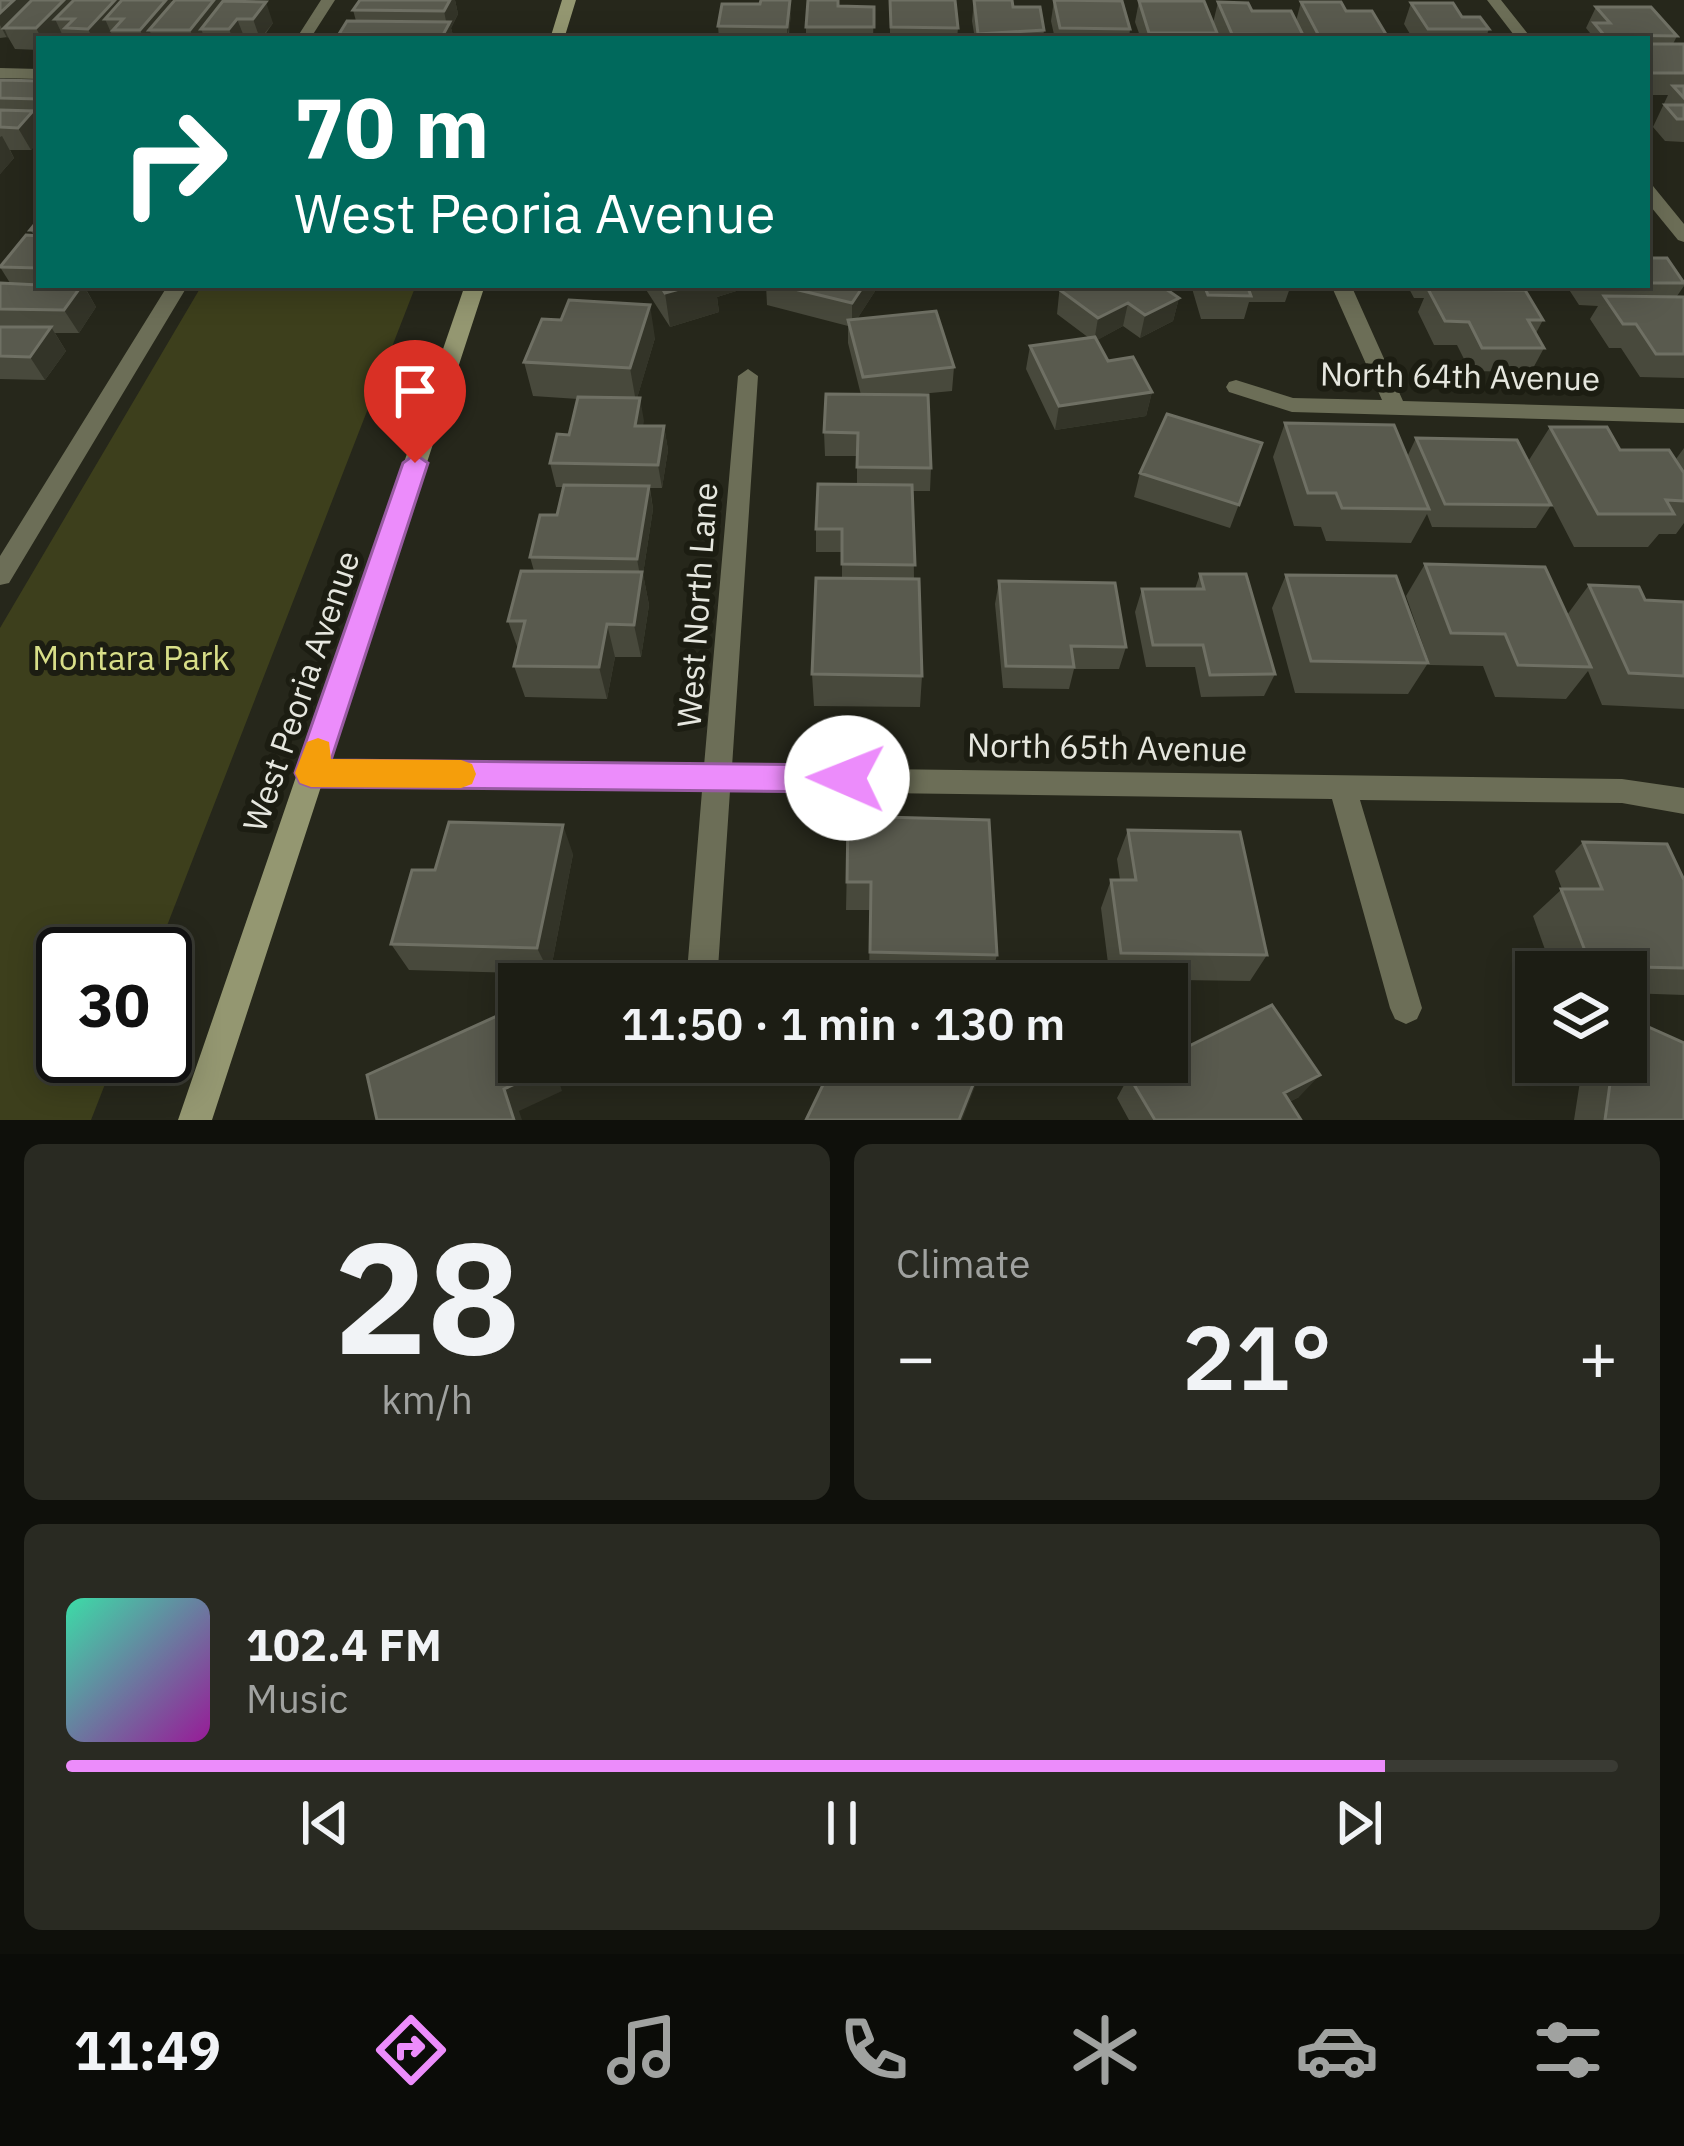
<!DOCTYPE html>
<html lang="en">
<head>
<meta charset="utf-8">
<style>
	body { margin:0; font-family:"IBM Plex Sans",sans-serif; background:#292a22; color:#f1f3f6; height:100vh; display:flex; flex-direction:column; font-size:45px; white-space:nowrap }
	* { box-sizing:border-box; margin:0 }
	p { font-size:39px; color:#a0a2a0 }
	.icon { flex:none; width:66px; height:66px; fill:none; stroke:currentColor; stroke-width:2; stroke-linecap:round; stroke-linejoin:round }
	.map { position:relative; height:1120px; overflow:hidden }
	.drawer { display:flex; flex-direction:column; gap:24px; padding:24px; background:#0f100b; flex:1 }
	.drawer>* { flex:none }
	.top-card { position:absolute; left:36px; top:36px; width:1614px; height:252px; border-radius:0px; box-shadow:0 6px 30px #0003,0 0 0 3px #3a3b34; background:#00695c; color:#fff; overflow:hidden }
	.controls { position:absolute; left:1515px; top:951px; display:grid; gap:24px }
	.controls a { display:grid; place-items:center; width:132px; height:132px; border-radius:0px; background:#1c1d14; box-shadow:0 6px 30px #0003,0 0 0 3px #3a3b34; font-size:60px }
	.speed { position:absolute; left:36px; top:927px; display:flex; gap:24px; font-size:60px; font-weight:700; text-align:center }
	.speed>* { display:grid; place-content:center; width:156px; height:156px; border-radius:50%; background:#1c1d14; box-shadow:0 6px 30px #0003,0 0 0 3px #3a3b34; line-height:1 }
	.speed .limit { border:6px solid #111; border-radius:18px; background:#fff; color:#111 }
	.pin { position:absolute; display:grid; place-items:center; width:102px; height:102px; color:#fff; margin:-123px -51px; border-radius:50% 50% 50% 0; rotate:-45deg; box-shadow:0 0 12px #0007 }
	.pin .icon { rotate:45deg }
	.me { position:absolute; width:132px; margin:-66px; rotate:271deg; stroke-linejoin:round; filter:drop-shadow(0 0 9px #0008) }
	.turn { display:flex; align-items:center; gap:42px; height:252px; padding:0 60px; font-size:54px }
	.turn .icon { width:156px; height:156px; stroke-width:2.5 }
	.turn b { display:block; font-size:84px; line-height:102px }
	.big { font-size:90px; font-weight:600; line-height:1.1 }
	.drawer .tile { flex:1; display:flex; flex-direction:column; justify-content:center; gap:18px; min-width:0; padding:0 42px; border-radius:18px; background:#292a22 }
	.drawer .dial { align-items:center; gap:0 }
	.dial b { font-size:156px; line-height:1 }
	.song { display:flex; align-items:center; gap:36px }
	.cover { width:144px; height:144px; border-radius:18px; background:linear-gradient(135deg,hsl(160 70% 55%),hsl(300 70% 35%)) }
	.played { height:12px; border-radius:6px; background:linear-gradient(90deg,#ec8cfb 85%,#3a3b34 85%) }
	.keys { display:flex; justify-content:space-around; direction:ltr }
	.heat { display:flex; justify-content:space-between; align-items:center; font-size:66px; direction:ltr }
	.drawer .tiles { flex:1; display:grid; gap:24px; grid-template-columns:1fr 1fr }
	.tile:last-child { grid-column:span 2 }
	.trip { position:absolute; left:498px; top:963px; width:690px; height:120px; border-radius:0px; background:#1c1d14; box-shadow:0 6px 30px #0003,0 0 0 3px #3a3b34; font-weight:600; line-height:120px; text-align:center }
	.tab-bar { display:flex; height:192px; justify-content:space-around; align-items:center; background:#0b0c08; color:#a0a2a0 }
	.tab-bar .icon { width:84px; height:84px }
	.tab-bar .on { color:#ec8cfb }
	.tab-bar b { font-size:54px; color:#f1f3f6 }
	.map>svg:first-child { display:block }
	.green { fill:#3d3f1c }
	.lines { fill:none; stroke-linecap:round; stroke-linejoin:round }
	.minor { fill:#6c6e57; fill-rule:evenodd }
	.secondary { fill:#949771; fill-rule:evenodd }
	.wall { fill:#48493c }
	.shaded-wall { fill:#333428 }
	.building { fill:#595a4e; stroke:#6f7064; stroke-width:3 }
	.route { fill:#ec8cfb; stroke:#995ba3; stroke-width:3 }
	.slow { fill:#f59e0b }
	.labels { text-anchor:middle; stroke-width:12; stroke-linejoin:round; paint-order:stroke }
	.street-label { font-size:33px; fill:#e6e7df; stroke:#1c1d12 }
	.park-label { font-size:33px; fill:#d8de88; stroke:#1c1d12 }
</style>
</head>
<body>
<div class="map">
<svg width="1684" height="1120" viewBox="0 0 1684 1120">
	<rect width="100%" height="100%" fill="#26271b"/>
	<path class="green" d="M 202,285 L 416,285 L 156,954 L 63,954 L 63,1056 L 116,1056 L 91,1120 L 0,1120 L 0,628 Z"/>
	<g class="lines">
		<path class="minor" d="M 321,0 L 335,0 L 310,39 L 296,39 Z
			M 1487,0 L 1501,0 L 1532,39 L 1517,39 Z
			M 0,68 L 39,69 L 39,79 L 0,78 Z
			M 1647,185 L 1653,186 L 1684,224 L 1684,242 L 1678,240 L 1647,202 Z
			M 168,285 L 188,285 L 9,583 L 0,585 L 0,556 Z
			M 1331,285 L 1351,285 L 1403,401 L 1684,409 L 1684,423 L 1292,412 L 1229,392 L 1226,387 L 1229,382 L 1236,380 L 1293,398 L 1382,400 Z
			M 748,369 L 758,376 L 732,767 L 1622,779 L 1684,788 L 1684,814 L 1622,803 L 1360,800 L 1422,1008 L 1417,1019 L 1406,1024 L 1395,1019 L 1390,1008 L 1332,799 L 730,791 L 717,983 L 686,984 L 702,791 L 311,785 L 301,782 L 297,773 L 301,764 L 311,761 L 704,766 L 738,376 Z"/>
		<path class="secondary" d="M 562,0 L 576,0 L 564,39 L 550,39 Z
			M 465,285 L 485,285 L 212,1120 L 178,1120 Z"/>
	</g>
	<path class="wall" d="M 0,0 L 31,2 L 32,0 L 171,0 L 172,3 L 224,1 L 273,23 L 262,39 L 115,39 L 112,35 L 108,39 L 64,39 L 62,34 L 57,39 L 39,39 L 39,50 L 15,49 L 8,37 L 0,38 Z
		M 455,0 L 458,14 L 451,28 L 454,39 L 340,39 L 339,34 L 356,21 L 353,10 Z
		M 790,0 L 789,39 L 719,39 L 718,26 L 760,4 Z
		M 890,0 L 958,28 L 957,39 L 890,39 Z
		M 974,0 L 1013,7 L 1044,30 L 1043,39 L 975,39 L 972,21 Z
		M 1054,0 L 1130,29 L 1129,39 L 1055,39 L 1051,21 Z
		M 1139,1 L 1213,23 L 1218,2 L 1296,21 L 1301,2 L 1346,11 L 1387,36 L 1386,39 L 1303,39 L 1302,37 L 1302,39 L 1220,39 L 1217,34 L 1216,39 L 1141,39 L 1135,22 Z
		M 1411,3 L 1462,17 L 1489,29 L 1486,37 L 1497,39 L 1413,39 L 1404,24 Z
		M 838,6 L 874,7 L 873,39 L 806,39 L 806,27 Z
		M 1596,7 L 1677,36 L 1673,44 L 1684,44 L 1684,142 L 1665,141 L 1653,127 L 1668,95 L 1647,95 L 1647,39 L 1587,39 L 1590,33 L 1586,28 Z
		M 0,80 L 39,81 L 39,140 L 31,150 L 10,150 L 14,158 L 0,174 Z
		M 39,219 L 39,285 L 110,285 L 106,291 L 87,291 L 96,307 L 79,333 L 55,333 L 66,351 L 45,380 L 0,379 L 0,283 L 10,283 L 0,267 L 34,235 L 30,230 Z
		M 1647,258 L 1684,281 L 1684,286 L 1677,296 L 1684,297 L 1684,378 L 1640,377 L 1621,348 L 1609,348 L 1590,319 L 1598,306 L 1579,305 L 1566,285 L 1647,285 Z
		M 643,285 L 746,285 L 746,288 L 717,297 L 719,312 L 670,327 Z
		M 766,285 L 879,285 L 857,319 L 954,367 L 952,391 L 909,395 L 931,468 L 930,491 L 913,491 L 914,579 L 922,676 L 920,707 L 814,706 L 812,674 L 842,578 L 842,552 L 816,552 L 816,529 L 857,484 L 857,456 L 825,456 L 824,432 L 861,395 L 848,343 L 848,326 L 767,305 Z
		M 1060,285 L 1160,285 L 1179,298 L 1173,321 L 1140,338 L 1123,326 L 1097,340 L 1108,361 L 1152,392 L 1146,416 L 1055,430 L 1026,369 L 1030,346 L 1089,338 L 1057,314 Z
		M 1191,285 L 1291,285 L 1285,302 L 1249,302 L 1244,319 L 1201,319 Z
		M 1407,285 L 1494,285 L 1492,290 L 1543,320 L 1536,333 L 1544,348 L 1531,372 L 1470,371 L 1457,345 L 1434,345 L 1418,312 L 1424,298 L 1414,298 Z
		M 655,338 L 637,398 L 640,398 L 643,426 L 664,426 L 668,450 L 662,488 L 650,488 L 653,509 L 643,574 L 649,605 L 641,657 L 615,657 L 607,699 L 525,697 L 514,666 L 518,649 L 508,621 L 534,571 L 530,557 L 557,515 L 564,487 L 556,487 L 550,463 L 569,435 L 578,399 L 533,396 L 524,362 Z
		M 1285,423 L 1407,457 L 1416,438 L 1551,505 L 1536,528 L 1432,527 L 1427,514 L 1411,543 L 1326,541 L 1321,527 L 1294,526 L 1273,457 Z
		M 1550,427 L 1684,473 L 1684,523 L 1676,534 L 1659,534 L 1648,547 L 1574,547 L 1529,460 Z
		M 1262,443 L 1230,528 L 1134,497 L 1140,473 Z
		M 1684,448 L 1684,472 L 1676,459 Z
		M 1425,564 L 1567,615 L 1589,585 L 1645,600 L 1684,602 L 1684,709 L 1602,705 L 1588,671 L 1566,699 L 1495,697 L 1483,666 L 1430,665 L 1406,596 Z
		M 1200,574 L 1275,674 L 1264,696 L 1201,697 L 1195,667 L 1146,667 L 1135,612 L 1142,589 L 1195,589 Z
		M 1286,575 L 1428,663 L 1408,694 L 1295,693 L 1272,608 Z
		M 999,581 L 1126,647 L 1119,669 L 1074,669 L 1069,689 L 1003,688 L 995,604 Z
		M 848,816 L 997,955 L 990,981 L 869,978 L 870,910 L 846,910 Z
		M 1128,830 L 1267,955 L 1250,981 L 1110,979 L 1101,908 L 1111,880 L 1120,880 L 1117,859 Z
		M 1583,842 L 1684,880 L 1684,995 L 1626,993 L 1626,972 L 1553,972 L 1533,916 L 1562,889 L 1555,871 Z
		M 573,854 L 550,974 L 409,970 L 391,944 Z
		M 1583,1062 L 1626,1062 L 1684,1120 L 1574,1120 Z
		M 1129,1076 L 1299,1097 L 1289,1102 L 1301,1120 L 1129,1120 L 1117,1098 Z"/>
	<path class="shaded-wall" d="M 14,0 L 30,0 L 35,11 L 4,28 L 8,37 L 7,38 L 0,25 L 0,13 Z
		M 64,0 L 78,0 L 55,19 L 62,34 L 57,39 L 42,39 L 36,28 Z
		M 115,0 L 125,0 L 105,19 L 112,35 L 108,39 L 93,39 L 88,29 Z
		M 166,0 L 171,0 L 178,17 L 149,30 L 154,39 L 144,39 L 140,30 Z
		M 214,0 L 223,0 L 229,13 L 201,29 L 205,39 L 194,39 L 190,30 Z
		M 450,0 L 455,0 L 458,14 L 451,28 L 454,39 L 444,39 L 443,35 L 447,26 L 444,11 Z
		M 790,0 L 791,18 L 787,39 L 787,27 Z
		M 266,2 L 273,23 L 260,39 L 253,19 Z
		M 237,19 L 245,39 L 233,39 L 229,29 Z
		M 33,111 L 39,121 L 39,140 L 31,150 L 18,128 Z
		M 2,136 L 14,158 L 0,174 L 0,137 Z
		M 83,285 L 96,307 L 79,333 L 64,310 Z
		M 694,285 L 746,285 L 746,288 L 717,297 L 719,312 L 670,327 L 665,293 Z
		M 864,285 L 879,285 L 852,327 L 852,303 Z
		M 1179,298 L 1173,321 L 1140,338 L 1145,315 Z
		M 1128,303 L 1123,326 L 1094,342 L 1098,318 Z
		M 650,305 L 655,338 L 636,402 L 630,368 Z
		M 51,327 L 66,351 L 45,380 L 30,357 Z
		M 1152,392 L 1146,416 L 1055,430 L 1059,406 Z
		M 640,398 L 644,421 L 639,449 L 635,426 Z
		M 664,426 L 668,450 L 662,488 L 658,465 Z
		M 649,486 L 653,509 L 643,574 L 649,605 L 641,657 L 634,625 L 641,581 L 637,559 Z
		M 607,624 L 615,657 L 607,699 L 599,667 Z
		M 563,825 L 573,854 L 550,974 L 537,948 Z
		M 548,1062 L 553,1062 L 562,1091 L 519,1111 L 522,1120 L 514,1120 L 504,1089 Z
		M 982,1062 L 980,1074 L 962,1120 L 959,1120 Z
		M 1320,1075 L 1299,1097 L 1264,1115 L 1284,1093 Z"/>
	<path class="building" d="M 0,0 L 14,0 L 0,13 Z
		M 32,0 L 64,0 L 36,28 L 4,28 Z
		M 74,0 L 115,0 L 88,29 L 65,28 L 74,19 L 55,19 Z
		M 122,0 L 166,0 L 140,30 L 113,30 L 123,19 L 105,19 Z
		M 175,0 L 214,0 L 190,30 L 149,30 Z
		M 360,0 L 450,0 L 444,11 L 353,10 Z
		M 761,0 L 790,0 L 787,27 L 718,26 L 722,4 L 760,4 Z
		M 808,0 L 838,0 L 838,6 L 874,7 L 874,27 L 806,27 Z
		M 890,0 L 955,0 L 958,28 L 891,27 Z
		M 974,0 L 1012,0 L 1013,7 L 1040,7 L 1044,30 L 978,34 Z
		M 1054,0 L 1122,1 L 1130,29 L 1060,28 Z
		M 223,1 L 266,2 L 253,19 L 237,19 L 229,29 L 201,29 Z
		M 1139,1 L 1204,1 L 1217,33 L 1149,33 Z
		M 1218,2 L 1248,3 L 1252,11 L 1291,11 L 1303,35 L 1232,34 Z
		M 1301,2 L 1341,2 L 1346,11 L 1372,11 L 1387,36 L 1319,36 Z
		M 1411,3 L 1453,3 L 1462,17 L 1480,17 L 1489,29 L 1428,29 Z
		M 1596,7 L 1651,7 L 1677,36 L 1604,35 L 1594,23 L 1610,23 Z
		M 347,21 L 450,22 L 443,35 L 339,34 Z
		M 1419,37 L 1496,37 L 1497,39 L 1420,39 Z
		M 1647,44 L 1684,44 L 1684,73 L 1647,73 Z
		M 0,80 L 39,81 L 39,99 L 0,98 Z
		M 1673,86 L 1684,86 L 1684,98 Z
		M 1665,105 L 1684,105 L 1684,119 L 1677,119 Z
		M 0,110 L 33,111 L 18,128 L 0,127 Z
		M 39,219 L 39,230 L 30,230 Z
		M 26,235 L 39,236 L 39,268 L 0,267 Z
		M 1647,258 L 1667,258 L 1684,283 L 1647,283 Z
		M 0,283 L 39,285 L 82,285 L 64,310 L 0,309 Z
		M 660,285 L 694,285 L 665,293 Z
		M 778,285 L 864,285 L 852,303 Z
		M 1072,285 L 1160,285 L 1179,298 L 1145,315 L 1128,303 L 1098,318 L 1060,290 Z
		M 1204,285 L 1247,285 L 1251,296 L 1208,295 Z
		M 1428,289 L 1525,290 L 1543,320 L 1528,320 L 1544,348 L 1482,348 L 1469,322 L 1445,321 Z
		M 1604,296 L 1684,297 L 1684,354 L 1656,354 L 1636,324 L 1623,324 Z
		M 569,300 L 650,305 L 630,368 L 524,362 L 542,319 L 561,320 Z
		M 936,311 L 954,367 L 863,377 L 848,320 Z
		M 0,327 L 51,327 L 30,357 L 0,356 Z
		M 1095,337 L 1108,361 L 1133,357 L 1152,392 L 1059,406 L 1030,346 Z
		M 826,394 L 928,395 L 931,468 L 857,467 L 858,433 L 824,432 Z
		M 578,397 L 640,398 L 635,426 L 664,426 L 658,465 L 550,463 L 557,434 L 569,435 Z
		M 1167,414 L 1262,443 L 1239,505 L 1140,473 Z
		M 1285,423 L 1394,425 L 1429,509 L 1342,508 L 1336,493 L 1308,493 Z
		M 1550,427 L 1607,427 L 1620,450 L 1669,450 L 1684,473 L 1684,501 L 1666,500 L 1674,514 L 1598,514 Z
		M 1416,438 L 1517,440 L 1551,505 L 1445,504 Z
		M 818,484 L 912,485 L 915,565 L 842,564 L 842,529 L 816,529 Z
		M 564,485 L 649,486 L 637,559 L 530,557 L 540,515 L 557,515 Z
		M 1425,564 L 1545,567 L 1591,667 L 1518,665 L 1505,634 L 1451,633 Z
		M 521,571 L 642,572 L 634,625 L 607,624 L 599,667 L 514,666 L 525,621 L 508,621 Z
		M 1200,574 L 1246,574 L 1275,674 L 1210,675 L 1203,645 L 1153,645 L 1142,589 L 1204,589 Z
		M 1286,575 L 1396,576 L 1428,663 L 1311,661 Z
		M 816,578 L 919,579 L 922,676 L 812,674 Z
		M 999,581 L 1115,583 L 1126,647 L 1071,646 L 1074,667 L 1006,666 Z
		M 1589,585 L 1639,587 L 1645,600 L 1684,602 L 1684,676 L 1629,673 Z
		M 848,816 L 989,820 L 997,955 L 870,952 L 871,882 L 847,882 Z
		M 449,822 L 563,825 L 537,948 L 391,944 L 412,870 L 435,870 Z
		M 1128,830 L 1240,832 L 1267,955 L 1121,953 L 1111,880 L 1136,880 Z
		M 1583,842 L 1667,844 L 1684,880 L 1684,968 L 1591,966 L 1561,889 L 1602,889 Z
		M 1272,1005 L 1320,1075 L 1284,1093 L 1301,1120 L 1155,1120 L 1129,1076 L 1157,1062 L 1167,1062 L 1167,1057 Z
		M 519,1006 L 519,1062 L 548,1062 L 550,1068 L 504,1089 L 514,1120 L 377,1120 L 367,1075 Z
		M 1626,1017 L 1684,1043 L 1684,1120 L 1605,1120 L 1613,1062 L 1626,1062 Z
		M 834,1062 L 982,1062 L 959,1120 L 806,1120 Z"/>
	<path class="route" d="M 415,454 L 428,463 L 331,760 L 847,765 L 858,769 L 863,778 L 858,788 L 847,792 L 311,787 L 300,783 L 295,773 L 403,463 Z"/>
	<path class="slow" d="M 318,738 L 329,742 L 331,759 L 461,760 L 472,764 L 476,774 L 472,784 L 461,788 L 311,787 L 300,783 L 295,773 L 307,742 Z"/>
	<g class="labels">
		<g class="street-label">
			<text transform="translate(1460 376) rotate(1)" y="12">North 64th Avenue</text>
			<text transform="translate(697 605) rotate(-86)" y="12">West North Lane</text>
			<text transform="translate(301 691) rotate(-71)" y="12">West Peoria Avenue</text>
			<text transform="translate(1107 747) rotate(1)" y="12">North 65th Avenue</text>
		</g>
		<g class="park-label">
			<text x="131" y="670">Montara Park</text>
		</g>
	</g>
</svg>
<div class="controls">
<a><svg class="icon" aria-label="layers" viewBox="0 0 24 24"><path d="M12 4l9 5-9 5-9-5zM3 14l9 5 9-5"/></svg></a>
</div>
<div class="speed"><div class="limit">30</div></div>
<div class="pin" style="left:415px;top:463px;background:#d93025"><svg class="icon" aria-label="arrive" viewBox="0 0 24 24"><path d="M6 21V4h12l-3 4 3 4H6"/></svg></div>
<svg class="me" style="left:847px;top:778px" viewBox="-20 -20 40 40"><circle r="19" fill="#fff"/><path d="M0-13L10 11 0 6-10 11z" fill="#ec8cfb"/></svg>
<div class="trip">11:50 · 1 min · 130 m</div>
<div class="top-card">
<div class="turn"><svg class="icon" aria-label="right" viewBox="0 0 24 24"><path d="M7 20v-9h11M14 6l5 5-5 5"/></svg><div><b>70 m</b>West Peoria Avenue</div></div>
</div>
</div>
<section class="drawer">
<div class="tiles">
<div class="tile dial"><b>28</b><p>km/h</p></div>
<div class="tile"><p>Climate</p>
<div class="heat"><a>−</a><b class="big">21°</b><a>+</a></div>
</div>
<div class="tile">
<div class="song"><i class="cover"></i><div><b>102.4 FM</b><p>Music</p></div></div>
<div class="played"></div>
<div class="keys"><svg class="icon" aria-label="previous" viewBox="0 0 24 24"><path d="M18 5L8 12l10 7zM5 5v14"/></svg><svg class="icon" aria-label="pause" viewBox="0 0 24 24"><path d="M8 5v14M16 5v14"/></svg><svg class="icon" aria-label="next" viewBox="0 0 24 24"><path d="M6 5l10 7-10 7zM19 5v14"/></svg></div>
</div>
</div>
</section>
<nav class="tab-bar">
<b>11:49</b>
<svg class="icon on" aria-label="directions" viewBox="0 0 24 24"><path d="M12 3l9 9-9 9-9-9zM9 14v-3h6M13 9l2 2-2 2"/></svg>
<svg class="icon" aria-label="music" viewBox="0 0 24 24"><path d="M9 18V5l10-2v13"/><circle cx="6" cy="18" r="3"/><circle cx="16" cy="16" r="3"/></svg>
<svg class="icon" aria-label="phone" viewBox="0 0 24 24"><path d="M5 4h4l2 5-3 2q2 4 5 5l2-3 5 2v4C11 20 4 13 5 4z"/></svg>
<svg class="icon" aria-label="climate" viewBox="0 0 24 24"><path d="M12 3v18M4 7l16 10M4 17L20 7"/></svg>
<svg class="icon" aria-label="car" viewBox="0 0 24 24"><path d="M5 17H2v-5l4-1 3-4h7l3 4 3 1v5h-3M9 17h6M6 11h13"/><circle cx="7" cy="17" r="2"/><circle cx="17" cy="17" r="2"/></svg>
<svg class="icon" aria-label="filters" viewBox="0 0 24 24"><path d="M4 7h16M4 17h16"/><circle cx="9" cy="7" r="2"/><circle cx="15" cy="17" r="2"/></svg>
</nav>
</body>
</html>
